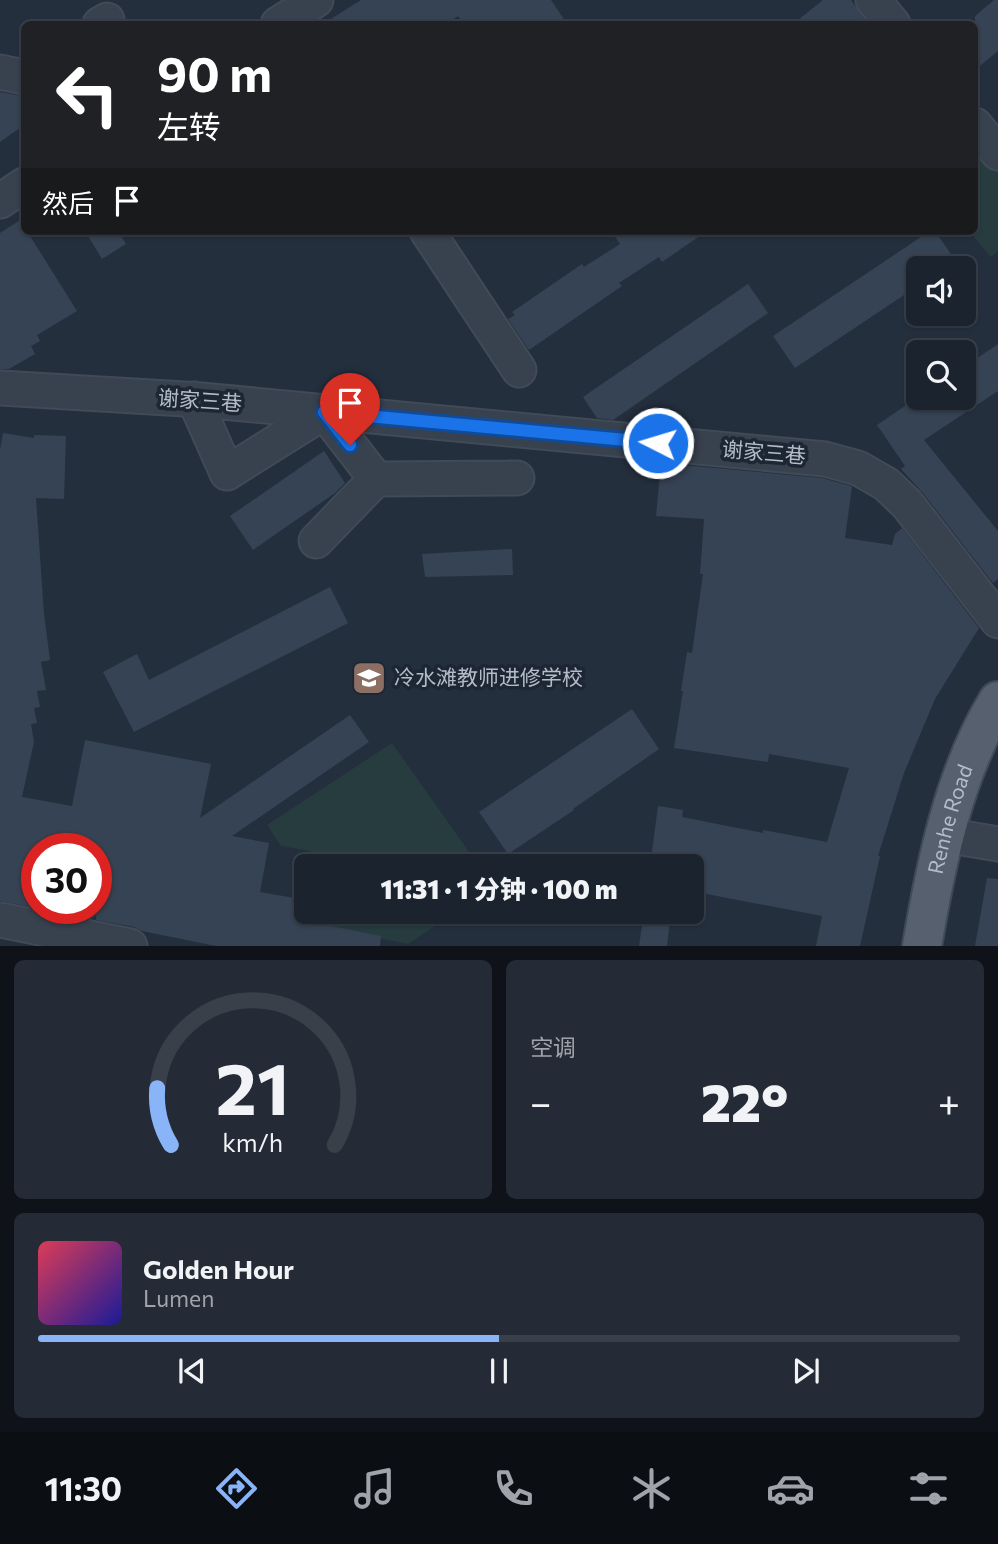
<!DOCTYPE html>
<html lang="zh">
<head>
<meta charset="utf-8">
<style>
	body { margin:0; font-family:Commissioner,"Noto Sans SC",sans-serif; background:#242b36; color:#f1f3f6; height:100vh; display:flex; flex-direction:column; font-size:26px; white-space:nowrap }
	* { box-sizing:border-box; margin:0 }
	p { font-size:23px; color:#a0a4aa }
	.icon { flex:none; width:38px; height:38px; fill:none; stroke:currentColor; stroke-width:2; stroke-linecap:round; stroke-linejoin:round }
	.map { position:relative; height:946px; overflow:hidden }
	.details { display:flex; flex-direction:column; gap:14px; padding:14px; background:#0f1319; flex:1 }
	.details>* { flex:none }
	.banner { position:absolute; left:21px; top:21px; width:957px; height:214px; border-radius:10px; box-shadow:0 2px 5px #0004,0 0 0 2px #39404a; background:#202124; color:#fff; overflow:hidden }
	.buttons { position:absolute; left:906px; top:256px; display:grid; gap:14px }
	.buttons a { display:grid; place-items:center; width:70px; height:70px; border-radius:10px; background:#1b232e; box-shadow:0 2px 5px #0004,0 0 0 2px #39404a; font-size:35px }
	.speed { position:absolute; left:21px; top:833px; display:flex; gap:14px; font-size:35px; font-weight:700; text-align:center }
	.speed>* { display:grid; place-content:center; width:91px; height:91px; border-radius:50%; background:#1b232e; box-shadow:0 2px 5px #0004,0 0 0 2px #39404a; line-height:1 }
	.speed .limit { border:10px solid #d22; background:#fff; color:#111 }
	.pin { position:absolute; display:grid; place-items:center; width:60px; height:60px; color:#fff; margin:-72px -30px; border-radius:50% 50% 50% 0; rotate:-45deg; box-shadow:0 0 7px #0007 }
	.pin .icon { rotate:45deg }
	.me { position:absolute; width:77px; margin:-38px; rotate:275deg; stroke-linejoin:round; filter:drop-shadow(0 0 5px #0008) }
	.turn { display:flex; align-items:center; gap:24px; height:147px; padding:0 21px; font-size:32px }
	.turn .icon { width:91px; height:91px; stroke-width:2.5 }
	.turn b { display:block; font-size:49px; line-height:60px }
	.then { display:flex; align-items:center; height:66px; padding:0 21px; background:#0003; gap:14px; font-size:26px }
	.big { font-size:52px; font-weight:800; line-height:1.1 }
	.details .tile { flex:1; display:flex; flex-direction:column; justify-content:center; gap:10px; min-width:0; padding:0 24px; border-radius:10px; background:#242b36 }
	.details .dial { align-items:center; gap:0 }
	.dial svg { height:182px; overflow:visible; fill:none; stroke:#39404a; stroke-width:7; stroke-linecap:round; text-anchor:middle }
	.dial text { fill:#f1f3f6; stroke:none }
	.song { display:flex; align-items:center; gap:21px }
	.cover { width:84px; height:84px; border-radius:10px; background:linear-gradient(135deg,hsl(350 70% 55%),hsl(240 70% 35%)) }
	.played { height:7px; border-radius:4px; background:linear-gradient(90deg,#8ab4f8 50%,#39404a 50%) }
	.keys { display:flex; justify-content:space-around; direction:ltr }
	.heat { display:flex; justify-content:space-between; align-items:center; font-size:38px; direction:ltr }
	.details .tiles { flex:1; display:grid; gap:14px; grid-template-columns:1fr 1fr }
	.tile:last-child { grid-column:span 2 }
	.trip { position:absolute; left:294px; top:854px; width:410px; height:70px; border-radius:10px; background:#1b232e; box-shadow:0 2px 5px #0004,0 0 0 2px #39404a; font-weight:800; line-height:70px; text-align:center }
	.dock { display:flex; height:112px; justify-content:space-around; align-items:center; background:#0b0e12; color:#a0a4aa }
	.dock .icon { width:49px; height:49px }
	.dock .on { color:#8ab4f8 }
	.dock b { font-size:32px; color:#f1f3f6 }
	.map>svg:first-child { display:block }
	.green { fill:#263c3f }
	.building { fill:#364354 }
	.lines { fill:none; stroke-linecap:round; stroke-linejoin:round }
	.minor-casing { stroke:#414a57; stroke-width:37 }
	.major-casing { stroke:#414a57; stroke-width:42 }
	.minor { stroke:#38414e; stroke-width:33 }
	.major { stroke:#56606e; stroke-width:38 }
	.route-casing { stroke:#114b97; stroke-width:18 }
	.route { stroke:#1a73e8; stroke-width:12 }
	.labels { text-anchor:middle; stroke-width:7; stroke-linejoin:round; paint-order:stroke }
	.street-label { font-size:21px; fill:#b4bcc9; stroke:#1d2633 }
	.poi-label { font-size:21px; fill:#b4bcc9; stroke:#1d2633; text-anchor:start }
</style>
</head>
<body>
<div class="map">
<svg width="998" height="946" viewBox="0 0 998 946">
	<rect width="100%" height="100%" fill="#242f3e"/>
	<path class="green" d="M 975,143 L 998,171 L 998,251 L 991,257 L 969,231 L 975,231 Z
		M 392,743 L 479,866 L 314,866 L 310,851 L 281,846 L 267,825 Z
		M 320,912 L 456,912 L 408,944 L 320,926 Z"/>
	<path class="building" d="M 361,0 L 551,0 L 567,24 L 464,24 L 458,16 L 446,24 L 323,24 Z
		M 823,0 L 851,0 L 868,24 L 793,24 Z
		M 994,0 L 998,0 L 998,51 L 975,70 L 975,16 Z
		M 0,92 L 22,96 L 24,100 L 24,125 L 0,142 Z
		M 20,220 L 24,227 L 24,231 L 27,231 L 77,311 L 37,335 L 40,341 L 31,346 L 35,354 L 9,369 L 0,369 L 0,233 Z
		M 85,231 L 118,231 L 126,244 L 102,259 Z
		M 611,231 L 707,231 L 662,262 L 659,257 L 619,283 L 622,286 L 529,350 L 508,319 L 515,315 L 512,312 L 582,264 L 584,267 L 620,244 Z
		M 930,231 L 935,231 L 955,260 L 944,268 L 919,268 L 919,285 L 795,368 L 773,336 Z
		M 748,284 L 768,313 L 613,420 L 597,418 L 583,397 Z
		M 998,344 L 998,391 L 924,440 L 998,531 L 998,579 L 993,583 L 922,492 L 901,469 L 905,466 L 877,425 L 918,397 L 964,397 L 964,367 Z
		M 3,433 L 34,438 L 34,435 L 66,436 L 64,499 L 36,498 L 44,614 L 50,660 L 41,662 L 46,690 L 37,691 L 40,707 L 34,708 L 37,723 L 31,724 L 34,742 L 22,797 L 72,806 L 85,740 L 211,764 L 200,818 L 350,715 L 369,742 L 232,836 L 269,843 L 260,892 L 306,900 L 306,912 L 318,912 L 316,923 L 381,936 L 380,946 L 216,946 L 142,931 L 134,927 L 96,920 L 96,849 L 61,849 L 37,844 L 37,908 L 0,901 L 0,450 Z
		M 324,451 L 345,483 L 335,493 L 253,550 L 230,516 Z
		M 661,463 L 822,478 L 851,486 L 852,487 L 845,538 L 892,545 L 895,534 L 902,528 L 979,628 L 935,699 L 904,773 L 878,856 L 880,856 L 860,946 L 816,946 L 822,916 L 691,891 L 691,866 L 650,866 L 658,806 L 683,810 L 682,817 L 763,833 L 763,830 L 827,842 L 849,768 L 769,754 L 768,762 L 674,748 L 683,691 L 681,691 L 687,652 L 692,653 L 703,574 L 700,574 L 704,519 L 656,516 Z
		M 512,549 L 513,575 L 425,577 L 422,554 Z
		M 330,587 L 348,623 L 134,732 L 103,672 L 137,654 L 149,680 Z
		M 632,709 L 659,749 L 573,809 L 574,810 L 508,854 L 479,812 Z
		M 987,878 L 998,879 L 998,946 L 975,946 Z
		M 644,912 L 671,912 L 667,946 L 639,946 Z"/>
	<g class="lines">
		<g class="minor-casing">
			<path id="minor" d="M 873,0 L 893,24
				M 100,24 L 107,20
				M 278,24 L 316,0
				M 0,72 L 24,77
				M 975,125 L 998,153
				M 0,201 L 24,185
				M 427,231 L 519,370
				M 0,388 L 201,400 L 825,459 L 858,468 L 886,484 L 907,504 L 998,621
				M 194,399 L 227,473 L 324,412 L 376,479 L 517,478
				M 316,541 L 376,479
				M 945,835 L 998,844
				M 0,920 L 130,946"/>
		</g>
		<g class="major-casing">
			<g id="major">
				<path id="s1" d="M 922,946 C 936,863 954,773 998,701"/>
			</g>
		</g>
		<use href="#minor" class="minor"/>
		<use href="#major" class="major"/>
	</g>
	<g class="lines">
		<g class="route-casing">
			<path id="route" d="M 350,445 L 324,412 L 658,443"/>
		</g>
		<use href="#route" class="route"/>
	</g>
	<defs>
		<g id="school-square" transform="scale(1.75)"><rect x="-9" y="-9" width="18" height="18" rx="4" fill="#8d6e63" stroke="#1d2633"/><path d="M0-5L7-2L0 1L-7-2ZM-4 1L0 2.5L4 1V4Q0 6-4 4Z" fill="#fff"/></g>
	</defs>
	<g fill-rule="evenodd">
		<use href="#school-square" x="369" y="678"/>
	</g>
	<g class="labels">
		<g class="street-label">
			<text transform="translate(200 401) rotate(4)" y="7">谢家三巷</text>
			<text transform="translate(764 453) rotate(5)" y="7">谢家三巷</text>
			<text dy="7" stroke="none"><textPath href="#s1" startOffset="130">Renhe Road</textPath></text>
		</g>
		<g class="poi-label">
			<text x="394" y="685">冷水滩教师进修学校</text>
		</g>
	</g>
</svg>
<div class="buttons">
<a><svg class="icon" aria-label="sound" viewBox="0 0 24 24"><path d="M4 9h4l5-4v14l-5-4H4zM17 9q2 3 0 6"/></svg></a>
<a><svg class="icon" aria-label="search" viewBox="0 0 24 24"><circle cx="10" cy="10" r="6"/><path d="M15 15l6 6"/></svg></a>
</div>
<div class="speed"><div class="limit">30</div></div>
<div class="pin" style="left:350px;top:445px;background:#d93025"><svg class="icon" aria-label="arrive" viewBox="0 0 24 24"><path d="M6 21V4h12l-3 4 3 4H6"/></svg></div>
<svg class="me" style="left:658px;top:443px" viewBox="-20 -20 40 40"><circle r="17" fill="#1a73e8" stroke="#fff" stroke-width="3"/><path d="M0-11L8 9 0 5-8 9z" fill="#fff"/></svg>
<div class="trip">11:31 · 1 分钟 · 100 m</div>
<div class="banner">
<div class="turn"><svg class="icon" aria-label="left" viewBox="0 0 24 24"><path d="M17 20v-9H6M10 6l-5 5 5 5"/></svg><div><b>90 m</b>左转</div></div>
<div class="then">然后<svg class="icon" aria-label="arrive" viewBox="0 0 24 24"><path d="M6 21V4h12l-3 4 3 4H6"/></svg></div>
</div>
</div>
<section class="details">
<div class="tiles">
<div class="tile dial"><svg viewBox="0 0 100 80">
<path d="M14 69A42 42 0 1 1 86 69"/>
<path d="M14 69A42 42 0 0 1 8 44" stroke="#8ab4f8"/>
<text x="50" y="56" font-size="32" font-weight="700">21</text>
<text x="50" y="72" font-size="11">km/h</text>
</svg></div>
<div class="tile"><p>空调</p>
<div class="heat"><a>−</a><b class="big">22°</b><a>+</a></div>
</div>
<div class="tile">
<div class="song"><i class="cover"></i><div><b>Golden Hour</b><p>Lumen</p></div></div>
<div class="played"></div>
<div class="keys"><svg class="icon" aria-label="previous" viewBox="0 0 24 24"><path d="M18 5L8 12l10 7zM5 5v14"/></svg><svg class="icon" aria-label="pause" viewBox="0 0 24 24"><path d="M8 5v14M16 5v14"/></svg><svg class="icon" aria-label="next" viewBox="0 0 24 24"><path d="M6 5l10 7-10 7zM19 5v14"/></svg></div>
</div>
</div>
</section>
<nav class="dock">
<b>11:30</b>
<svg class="icon on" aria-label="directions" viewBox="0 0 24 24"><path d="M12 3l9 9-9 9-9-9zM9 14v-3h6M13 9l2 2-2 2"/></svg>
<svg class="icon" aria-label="music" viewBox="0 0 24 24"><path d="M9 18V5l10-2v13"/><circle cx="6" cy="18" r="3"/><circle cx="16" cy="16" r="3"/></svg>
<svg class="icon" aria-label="phone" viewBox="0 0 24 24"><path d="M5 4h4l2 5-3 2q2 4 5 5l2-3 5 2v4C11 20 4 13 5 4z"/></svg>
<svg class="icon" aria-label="climate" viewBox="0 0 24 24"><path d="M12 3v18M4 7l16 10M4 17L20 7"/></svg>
<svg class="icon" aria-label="car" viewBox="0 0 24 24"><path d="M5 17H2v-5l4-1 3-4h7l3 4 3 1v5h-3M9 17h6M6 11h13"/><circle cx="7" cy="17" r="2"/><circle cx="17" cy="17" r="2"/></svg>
<svg class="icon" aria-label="filters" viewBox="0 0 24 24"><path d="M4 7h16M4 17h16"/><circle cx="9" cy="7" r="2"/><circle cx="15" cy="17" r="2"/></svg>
</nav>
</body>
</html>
